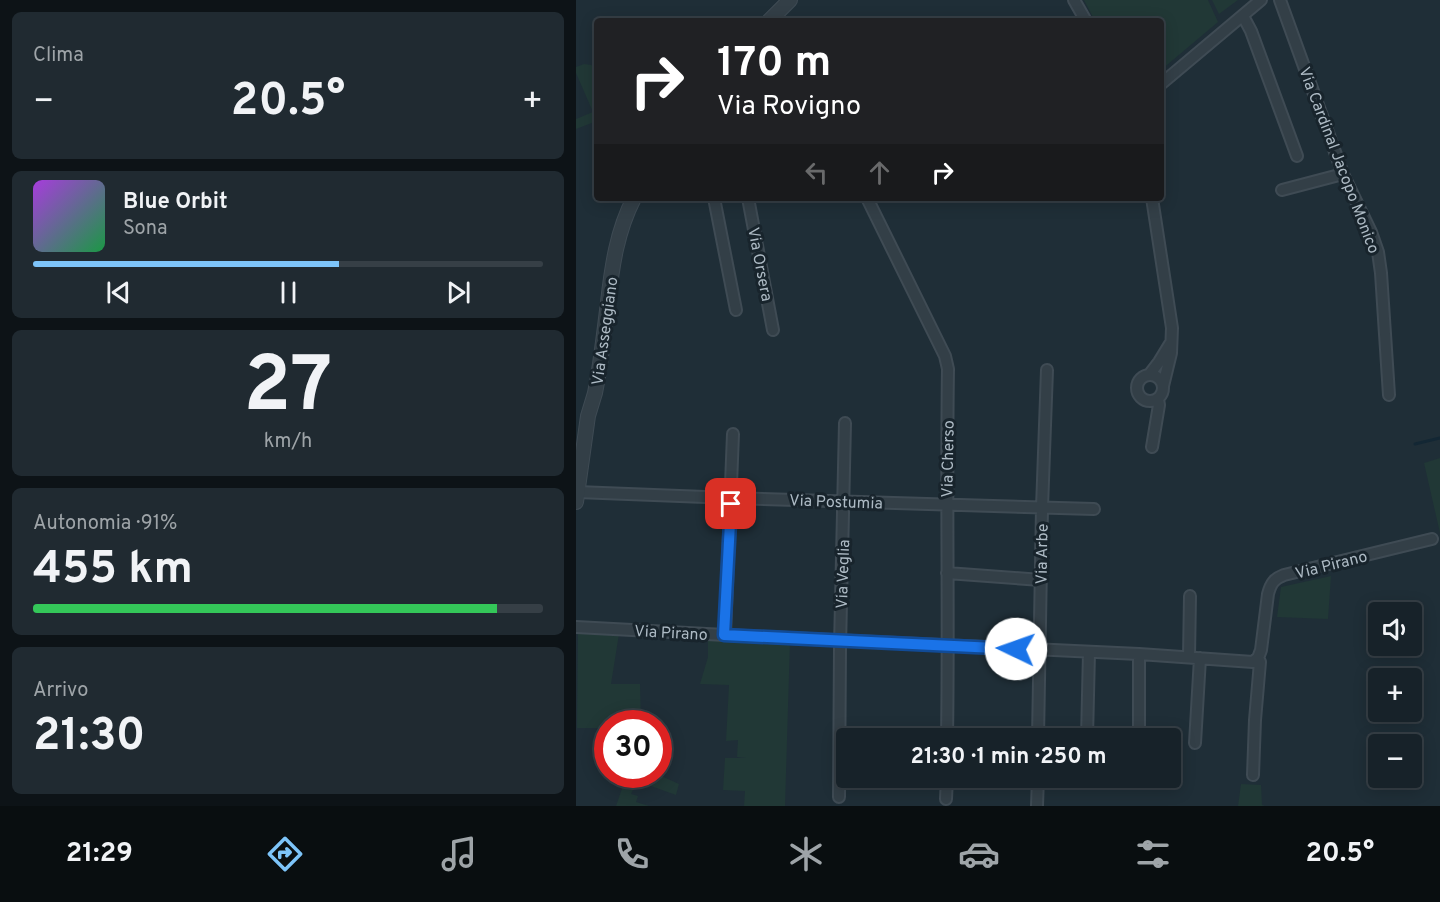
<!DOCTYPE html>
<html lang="it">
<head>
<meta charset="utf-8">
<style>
	body { margin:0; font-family:Overpass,sans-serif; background:#202a31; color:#f1f3f6; height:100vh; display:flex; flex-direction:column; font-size:22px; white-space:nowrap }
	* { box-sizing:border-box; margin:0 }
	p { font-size:20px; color:#9ea4a8 }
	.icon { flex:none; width:33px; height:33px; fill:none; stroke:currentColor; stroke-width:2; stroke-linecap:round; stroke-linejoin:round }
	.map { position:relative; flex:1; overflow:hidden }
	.panel { display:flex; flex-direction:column; gap:12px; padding:12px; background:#0d1317; width:576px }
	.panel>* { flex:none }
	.guide { position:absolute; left:18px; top:18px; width:570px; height:183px; border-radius:6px; box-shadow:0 3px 15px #0003,0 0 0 2px #363f46; background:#202124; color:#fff; overflow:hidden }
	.buttons { position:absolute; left:792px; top:602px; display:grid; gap:12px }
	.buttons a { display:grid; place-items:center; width:54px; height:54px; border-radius:6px; background:#172229; box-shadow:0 3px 15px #0003,0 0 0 2px #363f46; font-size:30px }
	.speed { position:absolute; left:18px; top:710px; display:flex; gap:12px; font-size:30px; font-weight:700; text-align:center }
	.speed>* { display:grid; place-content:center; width:78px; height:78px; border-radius:50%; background:#172229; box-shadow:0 3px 15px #0003,0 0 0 2px #363f46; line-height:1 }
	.speed .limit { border:9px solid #d22; background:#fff; color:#111 }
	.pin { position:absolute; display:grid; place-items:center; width:51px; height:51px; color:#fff; margin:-26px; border-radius:12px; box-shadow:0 3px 9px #0006 }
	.me { position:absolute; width:66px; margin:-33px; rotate:273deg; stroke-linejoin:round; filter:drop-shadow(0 0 4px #0008) }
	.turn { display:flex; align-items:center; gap:21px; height:126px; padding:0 24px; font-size:27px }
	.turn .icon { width:78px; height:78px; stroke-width:2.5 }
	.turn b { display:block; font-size:42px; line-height:51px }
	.lanes { display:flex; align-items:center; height:57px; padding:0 24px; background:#0003; justify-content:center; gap:30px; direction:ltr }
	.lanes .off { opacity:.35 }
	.big { font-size:45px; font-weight:700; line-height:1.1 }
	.panel .card { flex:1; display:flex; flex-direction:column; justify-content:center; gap:9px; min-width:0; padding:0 21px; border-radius:9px; background:#202a31 }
	.panel .dial { align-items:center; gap:0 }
	.dial b { font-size:78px; line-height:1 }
	.song { display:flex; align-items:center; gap:18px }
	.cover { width:72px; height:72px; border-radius:9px; background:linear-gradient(135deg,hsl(280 70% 55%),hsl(140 70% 35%)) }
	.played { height:6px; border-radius:3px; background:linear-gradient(90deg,#7dc4f9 60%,#363f46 60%) }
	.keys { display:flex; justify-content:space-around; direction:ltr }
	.heat { display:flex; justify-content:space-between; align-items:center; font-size:33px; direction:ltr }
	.charge { height:9px; border-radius:4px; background:linear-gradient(90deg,#34c759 91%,#363f46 0) }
	.trip { position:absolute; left:260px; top:728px; width:345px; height:60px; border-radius:6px; background:#172229; box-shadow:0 3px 15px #0003,0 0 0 2px #363f46; font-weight:700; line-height:60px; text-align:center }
	.menu { display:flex; height:96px; justify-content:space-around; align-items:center; background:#090e10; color:#9ea4a8 }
	.menu .icon { width:42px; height:42px }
	.menu .selected { color:#7dc4f9 }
	.menu b { font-size:27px; color:#f1f3f6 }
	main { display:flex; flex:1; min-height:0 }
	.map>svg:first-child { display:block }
	.green { fill:#213836 }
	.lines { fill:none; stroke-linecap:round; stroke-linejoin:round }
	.stream { stroke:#132734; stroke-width:3 }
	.minor-casing { stroke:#3f4b54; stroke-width:14 }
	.tertiary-casing { stroke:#3f4b54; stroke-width:16 }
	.minor { stroke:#333f47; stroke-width:10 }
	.tertiary { stroke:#333f47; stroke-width:14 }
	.route-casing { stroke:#114b97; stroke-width:15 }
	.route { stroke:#1a73e8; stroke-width:10 }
	.labels { text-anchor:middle; stroke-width:6; stroke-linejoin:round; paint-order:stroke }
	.street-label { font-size:16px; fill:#adbac4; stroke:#18242c }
</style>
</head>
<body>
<main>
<section class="panel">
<div class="card"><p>Clima</p>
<div class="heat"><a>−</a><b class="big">20.5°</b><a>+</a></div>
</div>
<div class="card">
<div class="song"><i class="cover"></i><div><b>Blue Orbit</b><p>Sona</p></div></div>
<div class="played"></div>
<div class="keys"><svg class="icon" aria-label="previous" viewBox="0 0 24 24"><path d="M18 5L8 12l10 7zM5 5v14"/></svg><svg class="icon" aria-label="pause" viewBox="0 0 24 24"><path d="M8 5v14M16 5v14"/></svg><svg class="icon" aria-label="next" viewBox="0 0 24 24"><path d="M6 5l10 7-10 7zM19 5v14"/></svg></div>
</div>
<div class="card dial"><b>27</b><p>km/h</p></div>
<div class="card"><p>Autonomia · 91%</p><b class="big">455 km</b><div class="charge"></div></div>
<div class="card"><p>Arrivo</p><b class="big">21:30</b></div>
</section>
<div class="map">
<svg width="864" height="806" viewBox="0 0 864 806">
	<rect width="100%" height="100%" fill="#1f2e37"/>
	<path class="green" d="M 508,0 L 632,0 L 642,22 L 585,70 L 585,21 L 519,21 Z
		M 636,0 L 662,0 L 643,14 Z
		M 8,64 L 15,65 L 21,69 L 21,121 L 0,129 L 0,119 L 17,112 L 0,73 L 0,67 Z
		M 864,458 L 864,533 L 848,463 Z
		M 755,576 L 752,619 L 701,617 L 705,587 Z
		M 2,633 L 43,634 L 35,684 L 64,684 L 65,723 L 32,723 L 31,728 L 1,728 Z
		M 132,638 L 214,641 L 209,806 L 168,806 L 169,791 L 147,790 L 149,758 L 170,758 L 161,757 L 162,740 L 150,741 L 153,685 L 124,684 L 132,657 Z
		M 51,774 L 81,774 L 103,784 L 100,795 L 61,781 L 55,794 L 62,796 L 60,802 L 73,806 L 40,806 Z
		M 665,784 L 685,785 L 686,805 L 689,806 L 662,806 Z"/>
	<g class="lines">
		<path class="stream" d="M 839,444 L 864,438"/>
		<g class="minor-casing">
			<path id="minor" d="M 498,0 L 510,21
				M 704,0 L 767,174 L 795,232 L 802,252 L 805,273 L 813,395
				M 667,16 L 675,31 L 721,156
				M 585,84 L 685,0
				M 706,190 L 767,174
				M 138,198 L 160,310
				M 172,198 L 197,330
				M 291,198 L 369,356 L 372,369 C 370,492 373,615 371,738
				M 576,198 L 596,328 L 595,353 L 587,386
				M561 388a13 13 0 1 1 26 0a13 13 0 1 1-26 0Z
				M 573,375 L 583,362 L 594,344
				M 576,447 L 583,405 L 582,399
				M 1,492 L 155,498 L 518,509
				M 371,573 L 465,580
				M 0,627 L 149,635 L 563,654 L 677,662 L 682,658 L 685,650 L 692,594 C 695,583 698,579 708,575 L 856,539
				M 149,635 L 157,434
				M 613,657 L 614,596
				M 462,738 L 466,508 L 471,370
				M 511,738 L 513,652
				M 563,738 L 563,654
				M 619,743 L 624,658
				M 677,775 L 679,720 L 684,662 L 682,658
				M 263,797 L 264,647 L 269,423
				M 370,799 L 371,777
				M 461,806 L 462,777"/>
		</g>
		<g class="tertiary-casing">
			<path id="tertiary" d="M 193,21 L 214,0
				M 0,502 L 12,416 L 19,393 L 22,377 C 26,352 29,327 32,302 C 36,266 41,231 58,198"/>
		</g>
		<use href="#minor" class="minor"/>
		<use href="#tertiary" class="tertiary"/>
	</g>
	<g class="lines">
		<g class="route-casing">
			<path id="route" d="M 155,504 L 148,635 L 440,649"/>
		</g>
		<use href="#route" class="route"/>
	</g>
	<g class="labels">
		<g class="street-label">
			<text transform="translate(764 160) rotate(69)" y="6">Via Cardinal Jacopo Monico</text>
			<text transform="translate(185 264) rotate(79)" y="6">Via Orsera</text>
			<text transform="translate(28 331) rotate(-82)" y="6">Via Asseggiano</text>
			<text transform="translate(371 459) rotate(-89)" y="6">Via Cherso</text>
			<text transform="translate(260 501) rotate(2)" y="6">Via Postumia</text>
			<text transform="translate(465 554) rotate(-89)" y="6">Via Arbe</text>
			<text transform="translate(755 564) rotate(-14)" y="6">Via Pirano</text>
			<text transform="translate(266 574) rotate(-88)" y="6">Via Veglia</text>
			<text transform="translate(95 632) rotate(3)" y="6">Via Pirano</text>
		</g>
	</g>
</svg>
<div class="buttons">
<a><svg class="icon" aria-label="sound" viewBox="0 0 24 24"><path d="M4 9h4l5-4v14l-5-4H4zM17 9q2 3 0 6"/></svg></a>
<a>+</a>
<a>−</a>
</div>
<div class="speed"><div class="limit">30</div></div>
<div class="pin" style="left:155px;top:504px;background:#d93025"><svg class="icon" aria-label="arrive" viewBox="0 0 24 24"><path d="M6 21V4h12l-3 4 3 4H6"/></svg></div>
<svg class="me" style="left:440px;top:649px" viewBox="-20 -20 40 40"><circle r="19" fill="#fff"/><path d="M0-13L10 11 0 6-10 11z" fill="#1a73e8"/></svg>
<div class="trip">21:30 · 1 min · 250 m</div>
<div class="guide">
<div class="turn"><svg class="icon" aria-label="right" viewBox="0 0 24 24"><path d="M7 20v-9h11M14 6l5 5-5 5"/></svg><div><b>170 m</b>Via Rovigno</div></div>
<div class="lanes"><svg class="icon off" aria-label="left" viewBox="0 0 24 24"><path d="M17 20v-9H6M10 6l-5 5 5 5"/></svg><svg class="icon off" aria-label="ahead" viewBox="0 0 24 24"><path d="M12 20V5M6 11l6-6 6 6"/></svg><svg class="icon" aria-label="right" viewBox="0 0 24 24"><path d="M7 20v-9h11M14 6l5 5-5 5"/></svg></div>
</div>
</div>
</main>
<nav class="menu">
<b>21:29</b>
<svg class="icon selected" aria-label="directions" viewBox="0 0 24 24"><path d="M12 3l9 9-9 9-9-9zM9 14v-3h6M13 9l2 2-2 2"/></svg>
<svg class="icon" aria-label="music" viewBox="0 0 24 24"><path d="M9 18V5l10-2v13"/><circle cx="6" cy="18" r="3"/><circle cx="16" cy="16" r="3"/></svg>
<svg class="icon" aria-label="phone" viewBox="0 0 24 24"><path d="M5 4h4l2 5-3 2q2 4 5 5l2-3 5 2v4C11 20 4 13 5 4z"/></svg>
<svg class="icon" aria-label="climate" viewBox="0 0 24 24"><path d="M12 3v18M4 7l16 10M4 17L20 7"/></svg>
<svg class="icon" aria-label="car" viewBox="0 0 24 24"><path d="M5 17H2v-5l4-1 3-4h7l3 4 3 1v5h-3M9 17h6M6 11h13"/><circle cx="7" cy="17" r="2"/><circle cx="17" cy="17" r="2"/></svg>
<svg class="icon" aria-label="filters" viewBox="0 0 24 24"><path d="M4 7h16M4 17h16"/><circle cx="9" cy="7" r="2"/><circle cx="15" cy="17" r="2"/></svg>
<b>20.5°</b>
</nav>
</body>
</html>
